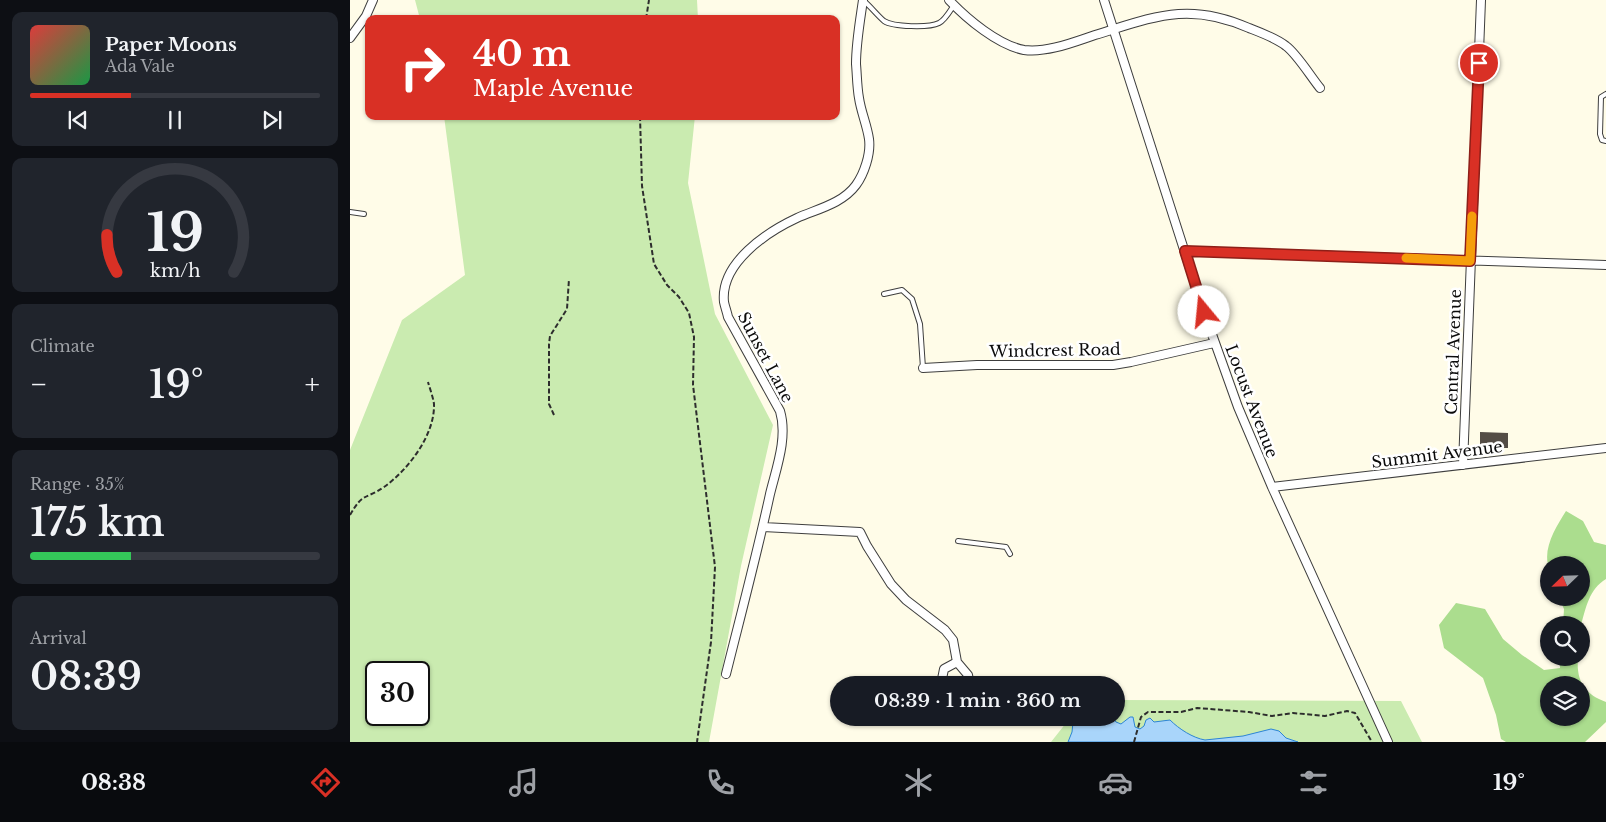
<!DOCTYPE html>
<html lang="en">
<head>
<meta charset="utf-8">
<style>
	body { margin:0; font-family:"Libre Baskerville",serif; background:#20242c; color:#f1f3f6; height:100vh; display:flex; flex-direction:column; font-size:19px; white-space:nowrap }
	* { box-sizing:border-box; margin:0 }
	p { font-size:16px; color:#9ea1a6 }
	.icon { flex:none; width:28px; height:28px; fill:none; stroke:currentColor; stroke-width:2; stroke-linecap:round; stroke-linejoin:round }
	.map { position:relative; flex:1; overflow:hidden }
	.sheet { display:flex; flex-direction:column; gap:12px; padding:12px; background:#0d0f14; width:350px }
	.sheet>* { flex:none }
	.banner { position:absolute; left:15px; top:15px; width:475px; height:105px; border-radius:10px; box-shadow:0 1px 4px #0004; background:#d93025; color:#fff; overflow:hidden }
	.needle { width:32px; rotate:247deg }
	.fabs { position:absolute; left:1190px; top:556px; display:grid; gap:10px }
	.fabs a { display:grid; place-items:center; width:50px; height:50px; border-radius:50%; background:#171b24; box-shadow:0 1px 4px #0004; font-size:25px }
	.speed { position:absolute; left:15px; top:661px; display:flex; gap:10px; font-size:25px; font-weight:700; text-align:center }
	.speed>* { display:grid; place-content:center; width:65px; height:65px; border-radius:50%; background:#171b24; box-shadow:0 1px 4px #0004; line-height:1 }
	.speed .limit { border:2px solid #111; border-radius:8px; background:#fff; color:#111 }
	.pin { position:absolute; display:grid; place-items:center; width:42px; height:42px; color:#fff; margin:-21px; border:2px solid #fff; border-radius:50%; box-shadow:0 1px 5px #0007 }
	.me { position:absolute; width:55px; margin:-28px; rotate:343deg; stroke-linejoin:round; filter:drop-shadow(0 0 4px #0008) }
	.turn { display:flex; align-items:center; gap:18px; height:105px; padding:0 25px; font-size:22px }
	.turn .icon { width:65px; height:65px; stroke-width:2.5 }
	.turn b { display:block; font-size:35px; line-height:42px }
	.big { font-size:38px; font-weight:600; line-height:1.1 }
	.sheet .widget { flex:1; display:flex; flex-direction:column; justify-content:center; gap:8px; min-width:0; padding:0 18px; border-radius:10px; background:#20242c }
	.sheet .dial { align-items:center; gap:0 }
	.dial svg { height:130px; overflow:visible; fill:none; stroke:#363941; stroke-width:7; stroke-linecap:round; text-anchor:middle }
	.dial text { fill:#f1f3f6; stroke:none }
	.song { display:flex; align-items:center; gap:15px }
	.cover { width:60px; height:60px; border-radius:8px; background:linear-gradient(135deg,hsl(0 70% 55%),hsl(140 70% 35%)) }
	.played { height:5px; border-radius:2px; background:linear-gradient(90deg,#d93025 35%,#363941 35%) }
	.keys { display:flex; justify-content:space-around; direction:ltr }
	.heat { display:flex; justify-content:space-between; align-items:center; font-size:28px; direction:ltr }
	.charge { height:8px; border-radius:4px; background:linear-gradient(90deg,#34c759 35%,#363941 0) }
	.trip { position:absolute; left:480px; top:676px; width:295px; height:50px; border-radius:25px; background:#171b24; box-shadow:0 1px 4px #0004; font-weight:600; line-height:50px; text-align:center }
	.tab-bar { display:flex; height:80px; justify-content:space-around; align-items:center; background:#090b0e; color:#9ea1a6 }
	.tab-bar .icon { width:35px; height:35px }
	.tab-bar .current { color:#d93025 }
	.tab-bar b { font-size:22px; color:#f1f3f6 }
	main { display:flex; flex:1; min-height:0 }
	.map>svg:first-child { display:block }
	.green { fill:#caebb0; fill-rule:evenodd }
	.forest { fill:#abdd8e; fill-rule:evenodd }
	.water { fill:#a9d5fa; stroke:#2c84d5 }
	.building { fill:#544d46 }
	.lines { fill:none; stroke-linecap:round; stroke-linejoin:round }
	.service-casing { stroke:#3e3e3e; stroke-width:6 }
	.minor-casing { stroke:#3e3e3e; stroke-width:10 }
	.path { stroke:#2d2d2d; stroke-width:2; stroke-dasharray:5 2.5; stroke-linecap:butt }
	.service { stroke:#fff; stroke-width:4 }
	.minor { stroke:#fff; stroke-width:8 }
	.route-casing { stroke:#8d1f18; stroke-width:12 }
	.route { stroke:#d93025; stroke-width:9 }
	.slow { stroke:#f59e0b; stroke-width:9 }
	.labels { text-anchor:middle; stroke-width:5; stroke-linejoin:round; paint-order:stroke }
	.street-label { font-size:16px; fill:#0b0b0b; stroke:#fff }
</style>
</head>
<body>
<main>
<section class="sheet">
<div class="widget">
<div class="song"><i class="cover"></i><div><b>Paper Moons</b><p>Ada Vale</p></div></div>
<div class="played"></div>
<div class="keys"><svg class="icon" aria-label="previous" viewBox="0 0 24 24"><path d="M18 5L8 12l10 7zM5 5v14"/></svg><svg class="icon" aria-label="pause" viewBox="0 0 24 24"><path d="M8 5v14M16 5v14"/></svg><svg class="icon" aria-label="next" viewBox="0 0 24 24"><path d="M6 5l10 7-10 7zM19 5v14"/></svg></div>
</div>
<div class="widget dial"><svg viewBox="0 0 100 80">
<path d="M14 69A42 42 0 1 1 86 69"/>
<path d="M14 69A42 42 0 0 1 8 46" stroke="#d93025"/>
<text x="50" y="56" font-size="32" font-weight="700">19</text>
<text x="50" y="72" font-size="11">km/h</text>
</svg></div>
<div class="widget"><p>Climate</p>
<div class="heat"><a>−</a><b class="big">19°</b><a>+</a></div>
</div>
<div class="widget"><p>Range · 35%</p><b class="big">175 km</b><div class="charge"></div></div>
<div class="widget"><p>Arrival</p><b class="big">08:39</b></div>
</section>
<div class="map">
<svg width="1256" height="742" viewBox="0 0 1256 742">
	<rect width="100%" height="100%" fill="#fffce8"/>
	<path class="green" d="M 65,0 L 347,0 L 348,19 L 70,19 Z
		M 94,116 L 345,116 L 338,183 L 365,314 L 423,425 L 391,566 L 359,742 L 0,742 L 0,450 L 52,320 L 115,275 ZM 26,672 L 69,672 L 69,715 L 26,715 Z
		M 766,700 L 1051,701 L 1072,742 L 701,742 L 720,718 L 766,718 Z"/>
	<path class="forest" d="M 1216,511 L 1233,521 L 1244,542 L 1256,545 L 1256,579 C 1239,589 1236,608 1231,625 L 1213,625 L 1214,609 L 1209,598 L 1231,598 L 1231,565 L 1199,565 L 1199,568 C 1192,549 1206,527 1216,511 Z
		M 1106,603 L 1135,609 L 1153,639 L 1172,655 L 1194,670 L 1210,668 L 1210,658 L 1228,658 C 1226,680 1234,694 1256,702 L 1256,722 L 1235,742 L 1156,742 L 1151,739 L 1146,715 L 1133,678 L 1094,648 L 1089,625 ZM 1199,685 L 1231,685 L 1231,718 L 1199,718 Z"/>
	<path class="water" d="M 780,717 L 783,717 L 785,727 L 790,729 L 794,726 L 796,720 L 800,718 L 804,722 L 820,720 C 829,729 843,738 855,740 L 893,736 L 921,729 L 929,731 L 936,738 L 948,742 L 718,742 L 722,732 L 723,722 L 728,718 L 753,719 L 754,718 L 763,718 L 766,722 L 771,724 Z"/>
	<path class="building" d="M 1130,432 L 1158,433 L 1158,448 L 1130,448 Z"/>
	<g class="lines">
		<g class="service-casing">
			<path id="service" d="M 514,1 C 521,7 527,15 534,21 C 543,27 579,28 589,23 C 595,20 600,11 604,5
				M 1256,94 L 1251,97 L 1250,134 L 1252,140 L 1256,141
				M 0,212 L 14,214
				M 534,294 L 552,290 L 562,299 L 570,324 L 573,368
				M 608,541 L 656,547 L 660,554"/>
		</g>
		<g class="minor-casing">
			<path id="minor" d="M 599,0 C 617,19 648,45 674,50 C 697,53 724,42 745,35 C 804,17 838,1 899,28 C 912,33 926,38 936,46 C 947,54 961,77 970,88
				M 754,0 L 854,312 L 888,407 L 922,487 L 1038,742
				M 0,38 L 16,16 L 23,0
				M 835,251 L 1256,265
				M 573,368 L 627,365 L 763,365 L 781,362 L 864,343
				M 1113,465 L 1131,0
				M 922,487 L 1256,448
				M 413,527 L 510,532 L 517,546 L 541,584 L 556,600 L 595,630 L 603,640 L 607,662 L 618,675 L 620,685
				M 376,674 C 391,614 407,554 420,494 C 426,469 438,438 430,411 L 378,317 C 377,312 375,307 374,302 C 370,263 417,232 447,218 C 467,209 492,204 506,185 C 514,174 521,154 519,139 C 517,125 511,112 509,98 C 507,87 507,75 506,64 C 506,43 510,21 513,0
				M 593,685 L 592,679 L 594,669 L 607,662"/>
		</g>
		<path class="path" d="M 296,19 L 299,0
			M 290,116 L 292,186 L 304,264 L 317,285 L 329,297 L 339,313 L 344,337 L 343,385 L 365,567 L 361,642 L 347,742
			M 204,415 L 199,404 L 199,344 L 200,336 L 217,309 L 219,279
			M 0,515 C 13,492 15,500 34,487 C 58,470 85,435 84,404 C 83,397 80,389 78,382
			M 784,742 L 791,717 L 798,712 L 831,712 L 847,708 L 899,712 L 922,716 L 943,713 L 975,716 L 997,711 L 1005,713 L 1022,742"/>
		<use href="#service" class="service"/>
		<use href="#minor" class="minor"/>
	</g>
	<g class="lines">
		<g class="route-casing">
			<path id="route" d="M 854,312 L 835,251 L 1120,261 L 1129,63"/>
		</g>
		<use href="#route" class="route"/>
		<path class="slow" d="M 1056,258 L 1120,261 L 1122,216"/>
	</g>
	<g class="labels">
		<g class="street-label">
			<text transform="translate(705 350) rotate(-1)" y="6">Windcrest Road</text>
			<text transform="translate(1103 352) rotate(-88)" y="6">Central Avenue</text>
			<text transform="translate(416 357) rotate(62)" y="6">Sunset Lane</text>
			<text transform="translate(902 401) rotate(69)" y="6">Locust Avenue</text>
			<text transform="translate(1087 454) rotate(-7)" y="6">Summit Avenue</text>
		</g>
	</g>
</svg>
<div class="fabs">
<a><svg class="needle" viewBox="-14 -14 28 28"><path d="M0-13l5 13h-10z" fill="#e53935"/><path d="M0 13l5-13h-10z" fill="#9ea1a6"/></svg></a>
<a><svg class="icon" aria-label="search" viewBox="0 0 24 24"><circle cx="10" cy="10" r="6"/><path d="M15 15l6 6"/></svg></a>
<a><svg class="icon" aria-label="layers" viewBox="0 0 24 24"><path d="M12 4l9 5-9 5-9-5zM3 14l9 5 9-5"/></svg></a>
</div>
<div class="speed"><div class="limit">30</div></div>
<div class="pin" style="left:1129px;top:63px;background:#d93025"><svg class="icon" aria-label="arrive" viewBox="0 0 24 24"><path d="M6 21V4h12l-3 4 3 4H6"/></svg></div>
<svg class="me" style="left:854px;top:312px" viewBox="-20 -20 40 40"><circle r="19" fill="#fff"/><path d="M0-13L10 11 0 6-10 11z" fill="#d93025"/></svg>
<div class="trip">08:39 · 1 min · 360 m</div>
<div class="banner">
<div class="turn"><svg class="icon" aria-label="right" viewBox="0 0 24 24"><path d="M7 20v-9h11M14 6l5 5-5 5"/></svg><div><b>40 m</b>Maple Avenue</div></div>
</div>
</div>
</main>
<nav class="tab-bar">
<b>08:38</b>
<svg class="icon current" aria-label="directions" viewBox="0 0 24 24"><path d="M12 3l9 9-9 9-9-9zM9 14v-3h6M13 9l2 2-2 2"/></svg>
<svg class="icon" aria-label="music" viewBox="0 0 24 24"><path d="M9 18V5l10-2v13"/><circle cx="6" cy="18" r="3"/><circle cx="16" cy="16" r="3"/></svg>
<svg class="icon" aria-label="phone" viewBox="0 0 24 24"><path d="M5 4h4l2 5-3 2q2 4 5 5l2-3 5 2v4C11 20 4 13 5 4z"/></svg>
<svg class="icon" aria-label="climate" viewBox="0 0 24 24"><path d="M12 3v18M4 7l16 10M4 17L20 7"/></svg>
<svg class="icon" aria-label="car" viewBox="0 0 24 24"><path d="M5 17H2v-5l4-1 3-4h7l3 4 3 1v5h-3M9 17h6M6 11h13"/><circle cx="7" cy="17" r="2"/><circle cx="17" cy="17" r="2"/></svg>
<svg class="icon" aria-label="filters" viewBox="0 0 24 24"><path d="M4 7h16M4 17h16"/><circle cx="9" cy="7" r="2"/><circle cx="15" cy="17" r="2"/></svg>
<b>19°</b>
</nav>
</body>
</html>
